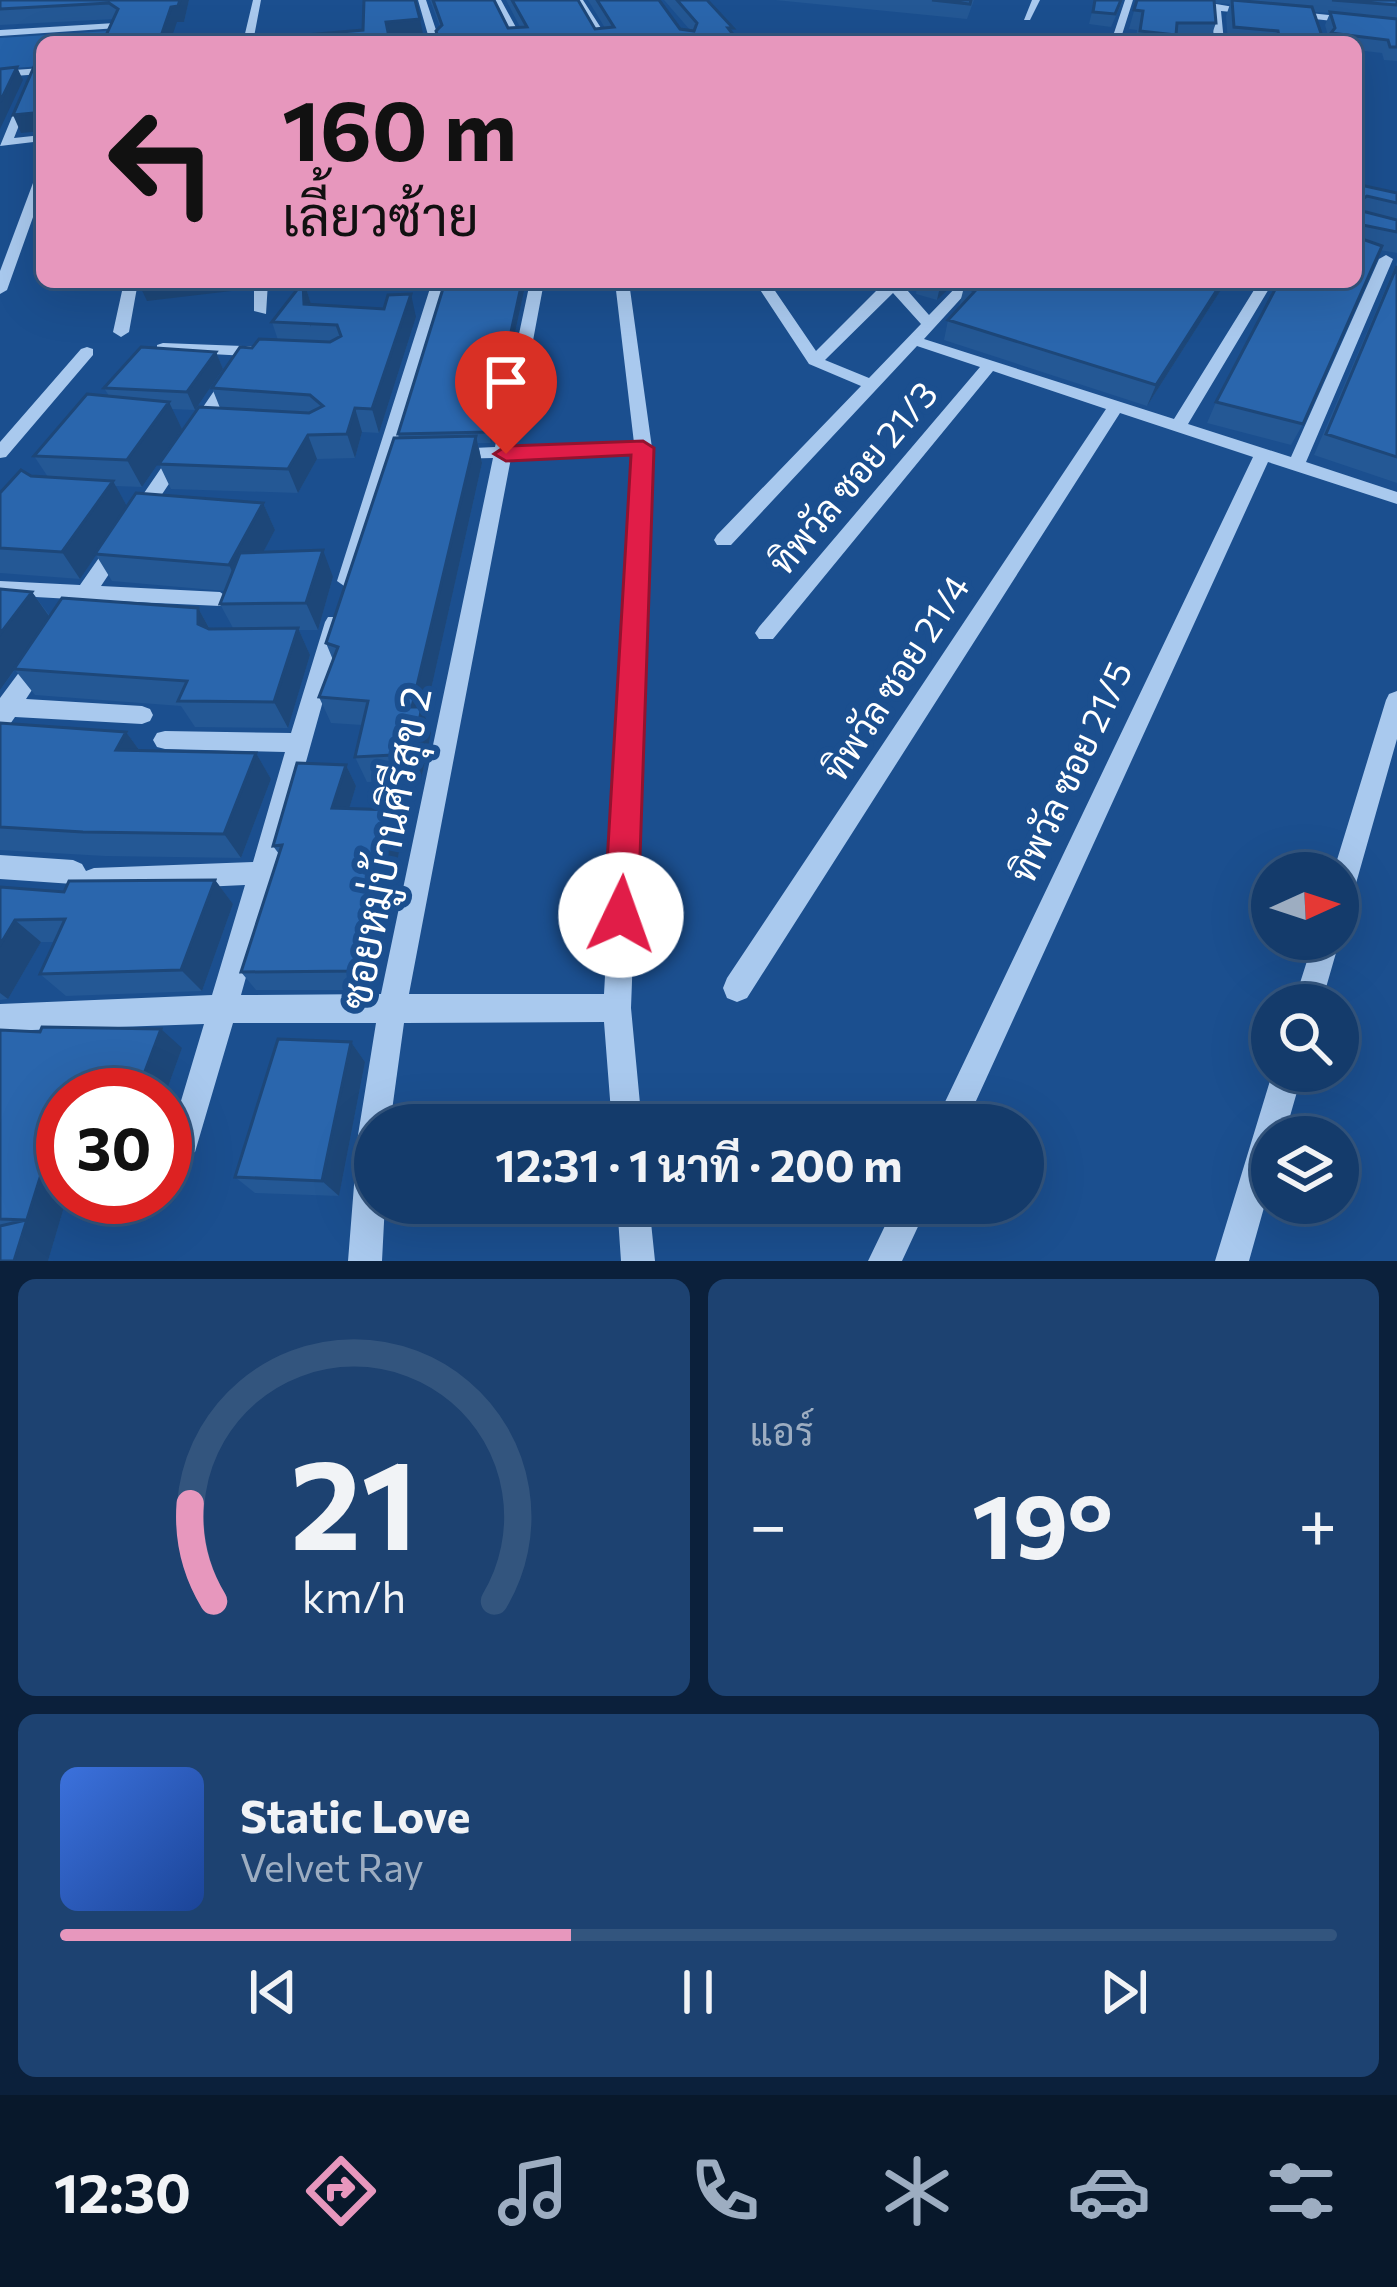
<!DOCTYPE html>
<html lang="th">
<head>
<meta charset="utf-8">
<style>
	body { margin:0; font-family:Commissioner,Sarabun,sans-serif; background:#1d4271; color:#f1f3f6; height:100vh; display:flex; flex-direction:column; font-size:45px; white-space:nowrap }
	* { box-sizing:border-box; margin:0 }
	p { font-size:39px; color:#9dadc1 }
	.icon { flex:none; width:66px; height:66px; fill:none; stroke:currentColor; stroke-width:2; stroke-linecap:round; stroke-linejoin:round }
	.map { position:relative; height:1261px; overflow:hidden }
	.side { display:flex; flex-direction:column; gap:18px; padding:18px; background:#0b203b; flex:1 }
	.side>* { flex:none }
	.hud { position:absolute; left:36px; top:36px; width:1326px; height:252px; border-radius:18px; box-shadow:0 12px 48px #0002,0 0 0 3px #33557e; background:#e797bd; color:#111; overflow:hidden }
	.needle { width:78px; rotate:87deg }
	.fabs { position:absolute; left:1251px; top:852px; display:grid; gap:24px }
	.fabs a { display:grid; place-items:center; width:108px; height:108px; border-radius:50%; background:#143b6b; box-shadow:0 12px 48px #0002,0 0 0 3px #33557e; font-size:60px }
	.speed { position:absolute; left:36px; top:1068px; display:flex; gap:24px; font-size:60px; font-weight:700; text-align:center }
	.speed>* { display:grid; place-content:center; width:156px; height:156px; border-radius:50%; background:#143b6b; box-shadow:0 12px 48px #0002,0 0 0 3px #33557e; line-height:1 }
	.speed .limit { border:18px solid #d22; background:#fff; color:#111 }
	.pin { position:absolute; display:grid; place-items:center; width:102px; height:102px; color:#fff; margin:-123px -51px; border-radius:50% 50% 50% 0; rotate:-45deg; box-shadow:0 0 12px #0007 }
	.pin .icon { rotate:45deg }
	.me { position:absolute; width:132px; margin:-66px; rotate:3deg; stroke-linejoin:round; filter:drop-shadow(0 0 9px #0008) }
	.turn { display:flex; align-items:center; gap:42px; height:252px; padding:0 48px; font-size:54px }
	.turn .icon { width:156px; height:156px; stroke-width:2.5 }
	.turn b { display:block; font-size:84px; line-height:102px }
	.big { font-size:90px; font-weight:700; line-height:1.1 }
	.side .card { flex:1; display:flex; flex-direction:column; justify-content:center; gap:18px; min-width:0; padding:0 42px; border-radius:18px; background:#1d4271 }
	.side .dial { align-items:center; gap:0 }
	.dial svg { height:312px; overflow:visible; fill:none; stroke:#33557e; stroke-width:7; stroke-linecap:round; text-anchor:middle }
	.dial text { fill:#f1f3f6; stroke:none }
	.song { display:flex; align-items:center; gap:36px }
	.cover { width:144px; height:144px; border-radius:18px; background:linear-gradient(135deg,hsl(220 70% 55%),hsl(220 70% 35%)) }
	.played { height:12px; border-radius:6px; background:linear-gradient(90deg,#e797bd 40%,#33557e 40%) }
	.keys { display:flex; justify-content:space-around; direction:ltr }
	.heat { display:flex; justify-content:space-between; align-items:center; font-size:66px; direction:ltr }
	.side .tiles { flex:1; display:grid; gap:18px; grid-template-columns:1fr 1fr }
	.card:last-child { grid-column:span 2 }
	.trip { position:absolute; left:354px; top:1104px; width:690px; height:120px; border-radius:60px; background:#143b6b; box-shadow:0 12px 48px #0002,0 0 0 3px #33557e; font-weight:700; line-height:120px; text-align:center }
	.tab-bar { display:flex; height:192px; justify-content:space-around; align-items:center; background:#08182b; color:#9dadc1 }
	.tab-bar .icon { width:84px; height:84px }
	.tab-bar .selected { color:#e797bd }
	.tab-bar b { font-size:54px; color:#f1f3f6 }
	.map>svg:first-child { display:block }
	.green { fill:#2461a8 }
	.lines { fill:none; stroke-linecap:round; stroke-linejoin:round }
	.minor { fill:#a9c9ee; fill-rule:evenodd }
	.wall { fill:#245895 }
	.shaded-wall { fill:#1d4779 }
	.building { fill:#2a66ad; stroke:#1d4779; stroke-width:3 }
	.route { fill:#e11d48; stroke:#92132f; stroke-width:3 }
	.labels { text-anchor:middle; stroke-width:12; stroke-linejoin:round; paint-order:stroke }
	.street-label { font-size:36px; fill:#fff; stroke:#1b4f8f }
	.near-street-label { font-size:42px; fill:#fff; stroke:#1b4f8f }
</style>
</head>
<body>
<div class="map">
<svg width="1397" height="1261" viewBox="0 0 1397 1261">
	<rect width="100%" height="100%" fill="#1b4f8f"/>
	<path class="green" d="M 108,31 L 103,42 L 42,42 L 42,66 L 0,69 L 0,38 Z"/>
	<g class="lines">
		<path class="minor" d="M 253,0 L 261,0 L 253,42 L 243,42 Z
			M 418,0 L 426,0 L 440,42 L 430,42 Z
			M 493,0 L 501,0 L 524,42 L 514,42 Z
			M 575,0 L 583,0 L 610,42 L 600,42 Z
			M 1032,0 L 1040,0 L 1030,20 L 1024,20 Z
			M 1125,0 L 1133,0 L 1120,41 L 1111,42 Z
			M 1135,0 L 1216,4 L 1258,11 L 1253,14 L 1221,11 L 1224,42 L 1214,42 L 1212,10 Z
			M 1290,11 L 1397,22 L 1397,28 L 1287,16 Z
			M 115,23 L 118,28 L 0,36 L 0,30 Z
			M 42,68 L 42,74 L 0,77 L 0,71 Z
			M 26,92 L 31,95 L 14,138 L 42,135 L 42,141 L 0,146 L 21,95 Z
			M 42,171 L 42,192 L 7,290 L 0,294 L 0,271 L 36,175 Z
			M 1386,255 L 1393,259 L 1306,462 L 1397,492 L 1397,504 L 1268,462 L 965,1125 L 934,1125 L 1253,457 L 1120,413 L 747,998 L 737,1002 L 727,998 L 723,988 L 727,978 L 1106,409 L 993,371 L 773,639 L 759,639 L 755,633 L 759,627 L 980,367 L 917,346 L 731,545 L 717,545 L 714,540 L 717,535 L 861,386 L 809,364 L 755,282 L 769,282 L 816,351 L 885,282 L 900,282 L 929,315 L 961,282 L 976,282 L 924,339 L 1174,419 L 1259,282 L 1273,282 L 1188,424 L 1291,457 L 1379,259 ZM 893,293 L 921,324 L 869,378 L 825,360 Z
			M 124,282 L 138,282 L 129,332 L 121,337 L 113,332 Z
			M 254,282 L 268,282 L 266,314 L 254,311 Z
			M 374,282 L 388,282 L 389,286 L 377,289 Z
			M 432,282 L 446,282 L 395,449 L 414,449 L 423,455 L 414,461 L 391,461 L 357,581 L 347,588 L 337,581 Z
			M 530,282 L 544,282 L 513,447 L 634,443 L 615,282 L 629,282 L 652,448 L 631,1008 L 642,1125 L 612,1125 L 604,1022 L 404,1023 L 390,1125 L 375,1125 L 375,1203 L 385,1203 L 382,1261 L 348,1261 L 358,1135 L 376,1023 L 233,1023 L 195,1152 L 184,1156 L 173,1152 L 169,1141 L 204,1024 L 4,1031 L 0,1030 L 0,1004 L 212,995 L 245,885 L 94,892 L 85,888 L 81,880 L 73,884 L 0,879 L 0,855 L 73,860 L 82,864 L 86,871 L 94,868 L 253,862 L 285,752 L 165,749 L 157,747 L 153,740 L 157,733 L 165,731 L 291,733 L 325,622 L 328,617 L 342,617 L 345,622 L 241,995 L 381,994 L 493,458 L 452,459 L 443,454 L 452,449 L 495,447 ZM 634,454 L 604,994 L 409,994 L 511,458 Z
			M 163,343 L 266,347 L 274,352 L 266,357 L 157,351 L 157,345 Z
			M 87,347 L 93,349 L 93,355 L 6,457 L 0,458 L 0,442 L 81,349 Z
			M 231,373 L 239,378 L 145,520 L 131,520 L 129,516 L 131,512 L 225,375 Z
			M 117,540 L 127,547 L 101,586 L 220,592 L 230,599 L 220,606 L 92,600 L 74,625 L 67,628 L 57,620 L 71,599 L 0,595 L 0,581 L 80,585 L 110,542 Z
			M 40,653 L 48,655 L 51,661 L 26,699 L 142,706 L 150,709 L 153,715 L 150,721 L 142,724 L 15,717 L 8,727 L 0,730 L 0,698 L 32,655 Z
			M 1397,691 L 1397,739 L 1351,901 L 1347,910 L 1338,913 L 1338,873 L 1333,873 L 1386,700 L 1389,694 Z
			M 1338,933 L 1340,939 L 1321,1005 L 1293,1005 L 1314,939 L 1338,939 Z
			M 1273,1071 L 1303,1071 L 1284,1137 L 1272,1137 L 1272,1179 L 1249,1261 L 1215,1261 Z
			M 617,1203 L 649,1203 L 655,1261 L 621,1261 Z
			M 896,1203 L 929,1203 L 902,1261 L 868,1261 Z"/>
	</g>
	<path class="wall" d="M 0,0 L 189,0 L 184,22 L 114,19 L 0,25 Z
		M 430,0 L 494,0 L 508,28 L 520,27 L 506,0 L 578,0 L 595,29 L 605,28 L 588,0 L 659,0 L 680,29 L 690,30 L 664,0 L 707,0 L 739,42 L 438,42 L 436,31 L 440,27 Z
		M 775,0 L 974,0 L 967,19 Z
		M 1095,0 L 1123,0 L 1111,27 L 1089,24 Z
		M 1137,0 L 1397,0 L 1397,61 L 1384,60 L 1382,53 L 1356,50 L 1356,42 L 1328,42 L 1329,39 L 1325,25 L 1330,13 L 1314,12 L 1323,42 L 1228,42 L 1226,16 L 1230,4 L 1214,3 L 1216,23 L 1209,42 L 1136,42 L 1137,30 L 1129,29 Z
		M 1356,184 L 1397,193 L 1397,253 L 1380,250 L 1303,424 L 1291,445 L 1207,423 L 1216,402 Z
		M 1397,262 L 1397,483 L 1314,455 Z
		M 304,282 L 311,304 L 416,317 L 379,433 L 362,432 L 355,458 L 317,459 L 298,493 L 171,489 L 159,464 L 220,408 L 212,388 L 278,340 L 272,322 Z
		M 445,282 L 526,282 L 491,443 L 478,443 L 482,463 L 425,716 L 431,733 L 421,780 L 367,782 L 355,757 L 362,725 L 331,723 L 319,697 L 333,660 L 326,643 L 399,438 L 398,434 Z
		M 918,282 L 956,282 L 937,300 L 916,294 Z
		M 968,282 L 1226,282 L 1147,406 L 944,340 L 948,320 L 959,307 L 964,287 Z
		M 216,352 L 223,369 L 195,410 L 172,409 L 182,429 L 142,487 L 115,486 L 127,506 L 263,503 L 275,530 L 263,552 L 333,577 L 318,630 L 299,630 L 310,655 L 288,728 L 195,727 L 181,706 L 35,695 L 15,670 L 0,690 L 0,589 L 32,592 L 50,616 L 198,608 L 210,629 L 233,628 L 220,604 L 225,591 L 112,581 L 96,555 L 80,579 L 0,573 L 0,493 L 31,476 L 48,477 L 34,456 L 109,396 L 104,388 Z
		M 0,723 L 126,732 L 140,751 L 256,753 L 271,779 L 241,858 L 105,856 L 0,850 Z
		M 346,765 L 356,786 L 349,809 L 395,810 L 404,831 L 367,990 L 256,990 L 241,972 L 279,854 L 273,846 Z
		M 215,880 L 233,904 L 202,991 L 66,996 L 40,974 L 55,942 L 41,942 L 8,999 L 0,1000 L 0,887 L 64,892 Z
		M 0,1030 L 182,1048 L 165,1095 L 63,1095 L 63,1197 L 67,1197 L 48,1261 L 0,1261 Z
		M 351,1042 L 365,1062 L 339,1196 L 255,1193 L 235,1177 Z"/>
	<path class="shaded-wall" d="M 180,0 L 189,0 L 184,22 L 177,22 L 170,42 L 159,42 L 171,7 Z
		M 420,19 L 423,34 L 390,38 L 386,22 Z
		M 17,67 L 23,80 L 0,129 L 0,102 Z
		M 33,113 L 42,131 L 21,133 L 13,115 Z
		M 138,282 L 240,282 L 240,290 L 147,301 Z
		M 304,282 L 311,304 L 311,327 L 304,304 Z
		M 522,282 L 526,282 L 491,443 L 489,432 Z
		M 941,282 L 956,282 L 937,300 Z
		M 1222,282 L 1226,282 L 1147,406 L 1156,385 Z
		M 411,294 L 416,317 L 379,433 L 372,409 Z
		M 216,352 L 223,369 L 195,410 L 187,392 Z
		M 169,402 L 182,429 L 142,487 L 127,460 Z
		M 355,408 L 362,432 L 355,458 L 347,434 Z
		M 308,435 L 317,459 L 298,493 L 288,469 Z
		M 476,436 L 482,463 L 425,716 L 431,733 L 421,780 L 412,754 L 412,707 Z
		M 113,481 L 128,508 L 80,579 L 62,552 Z
		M 263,503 L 275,530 L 242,592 L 229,565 Z
		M 323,550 L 333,577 L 318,630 L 306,603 Z
		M 32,592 L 51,619 L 0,690 L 0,634 Z
		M 198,608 L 213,635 L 198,624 Z
		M 298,628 L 310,655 L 288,728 L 274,702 Z
		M 126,732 L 145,758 L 116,750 Z
		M 256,753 L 271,779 L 241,858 L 224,834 Z
		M 346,765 L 356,786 L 343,829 L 332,808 Z
		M 395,810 L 404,831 L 367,990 L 356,971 Z
		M 215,880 L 233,904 L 202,991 L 181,970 Z
		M 15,920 L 41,942 L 8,999 L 0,993 L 0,945 Z
		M 161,1029 L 182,1048 L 165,1095 L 136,1095 Z
		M 351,1042 L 365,1062 L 339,1196 L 322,1181 Z
		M 44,1165 L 63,1176 L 63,1197 L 67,1197 L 48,1261 L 14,1261 Z"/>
	<path class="building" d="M 0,0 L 180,0 L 178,6 L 171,7 L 159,42 L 103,42 L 118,9 L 109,3 L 0,9 Z
		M 364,0 L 415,0 L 420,19 L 386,22 L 390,42 L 225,42 L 363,30 Z
		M 433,0 L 494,0 L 508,28 L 527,27 L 512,0 L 578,0 L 595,29 L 614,27 L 597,0 L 659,0 L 680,29 L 694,31 L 697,23 L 677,0 L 707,0 L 733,28 L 728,28 L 739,42 L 439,42 L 436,31 L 442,25 Z
		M 932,0 L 971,0 L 970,4 Z
		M 1095,0 L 1121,0 L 1115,14 L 1093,12 Z
		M 1137,0 L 1214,0 L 1216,23 L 1177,23 L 1176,35 L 1140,31 L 1143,11 L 1134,10 Z
		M 1232,0 L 1312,7 L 1324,42 L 1280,42 L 1278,31 L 1234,27 Z
		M 1332,0 L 1397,0 L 1397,5 Z
		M 1330,12 L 1397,19 L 1397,47 L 1390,47 L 1388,40 L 1331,33 L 1335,28 Z
		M 42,61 L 42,117 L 38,118 L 33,113 L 13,115 L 36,62 Z
		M 17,67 L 0,102 L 0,69 Z
		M 1356,184 L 1397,193 L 1397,203 L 1367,196 L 1361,200 L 1362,211 L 1397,220 L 1397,232 L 1363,225 L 1362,239 L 1382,246 L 1303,424 L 1216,402 L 1279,282 L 1356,282 Z
		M 1397,266 L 1397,457 L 1326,434 Z
		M 303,282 L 304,304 L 384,309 L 388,295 L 411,294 L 372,409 L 355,408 L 347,434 L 308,435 L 288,469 L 159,464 L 199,407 L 309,413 L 323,406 L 310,395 L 212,388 L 240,347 L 252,348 L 259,339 L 330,342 L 341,336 L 337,325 L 272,322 Z
		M 445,282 L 522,282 L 489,432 L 398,434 Z
		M 968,282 L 1222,282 L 1156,385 L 948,320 L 975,291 L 964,287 Z
		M 141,347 L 216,352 L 187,392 L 104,388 Z
		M 87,394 L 169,402 L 127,460 L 34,456 Z
		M 476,436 L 412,707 L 422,707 L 412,754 L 355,757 L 368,701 L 319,697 L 338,647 L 326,643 L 394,438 Z
		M 21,470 L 31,476 L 113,481 L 62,552 L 0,548 L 0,493 Z
		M 136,493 L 263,503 L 229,565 L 95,554 Z
		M 323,550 L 306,603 L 220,604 L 240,553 Z
		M 0,589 L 32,592 L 0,634 Z
		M 62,598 L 198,608 L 198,624 L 209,629 L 298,628 L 274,702 L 178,701 L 187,681 L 14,669 Z
		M 0,723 L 126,732 L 116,750 L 256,753 L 224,834 L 83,832 L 0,827 Z
		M 297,763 L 346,765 L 332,808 L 395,810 L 356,971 L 241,972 L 282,845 L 273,846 Z
		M 215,880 L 181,970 L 40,974 L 65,919 L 15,920 L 0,945 L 0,887 L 64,892 L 69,881 Z
		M 42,1027 L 161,1029 L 136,1095 L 63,1095 L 63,1166 L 44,1165 L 14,1261 L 0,1261 L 0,1226 L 26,1220 L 0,1219 L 0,1030 L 40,1032 Z
		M 278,1039 L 351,1042 L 322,1181 L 235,1177 Z"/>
	<path class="route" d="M 643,441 L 654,448 L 638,915 L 633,926 L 621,931 L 609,926 L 604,915 L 631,455 L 506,461 L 494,454 L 506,446 Z"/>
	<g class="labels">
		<g class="street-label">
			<text transform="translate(853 478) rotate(-50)" y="13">ทิพวัล ซอย 21/3</text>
			<text transform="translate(896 678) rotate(-57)" y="13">ทิพวัล ซอย 21/4</text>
			<text transform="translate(1071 772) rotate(-65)" y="13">ทิพวัล ซอย 21/5</text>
		</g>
		<g class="near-street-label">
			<text transform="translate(386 848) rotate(-79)" y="15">ซอยหมู่บ้านศิรีสุข 2</text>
		</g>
	</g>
</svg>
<div class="fabs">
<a><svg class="needle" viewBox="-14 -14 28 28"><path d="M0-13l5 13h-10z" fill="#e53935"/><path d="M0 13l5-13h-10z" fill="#9dadc1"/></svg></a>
<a><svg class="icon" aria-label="search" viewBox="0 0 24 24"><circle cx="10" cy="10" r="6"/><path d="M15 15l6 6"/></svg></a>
<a><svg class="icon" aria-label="layers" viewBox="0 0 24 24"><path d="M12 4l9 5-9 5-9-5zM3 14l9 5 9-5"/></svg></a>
</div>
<div class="speed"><div class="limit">30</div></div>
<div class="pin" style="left:506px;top:454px;background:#d93025"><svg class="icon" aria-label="arrive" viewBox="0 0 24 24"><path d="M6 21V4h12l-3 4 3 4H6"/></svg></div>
<svg class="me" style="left:621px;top:915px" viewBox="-20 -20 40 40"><circle r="19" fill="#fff"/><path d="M0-13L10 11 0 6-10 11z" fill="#e11d48"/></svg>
<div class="trip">12:31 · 1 นาที · 200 m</div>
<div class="hud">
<div class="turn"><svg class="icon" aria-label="left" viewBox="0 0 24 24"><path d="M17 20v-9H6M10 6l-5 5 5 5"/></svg><div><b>160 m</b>เลี้ยวซ้าย</div></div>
</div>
</div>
<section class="side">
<div class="tiles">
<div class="card dial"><svg viewBox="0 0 100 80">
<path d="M14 69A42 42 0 1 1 86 69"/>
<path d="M14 69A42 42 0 0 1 8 44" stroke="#e797bd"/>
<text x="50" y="56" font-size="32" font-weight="700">21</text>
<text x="50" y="72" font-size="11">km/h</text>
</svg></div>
<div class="card"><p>แอร์</p>
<div class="heat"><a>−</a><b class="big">19°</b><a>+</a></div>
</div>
<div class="card">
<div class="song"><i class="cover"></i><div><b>Static Love</b><p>Velvet Ray</p></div></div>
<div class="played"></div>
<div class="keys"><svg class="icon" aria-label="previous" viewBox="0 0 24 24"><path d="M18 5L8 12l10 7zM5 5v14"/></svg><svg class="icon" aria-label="pause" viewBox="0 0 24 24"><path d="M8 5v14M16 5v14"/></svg><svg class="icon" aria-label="next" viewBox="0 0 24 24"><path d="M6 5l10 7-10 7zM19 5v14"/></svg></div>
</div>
</div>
</section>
<nav class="tab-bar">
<b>12:30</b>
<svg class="icon selected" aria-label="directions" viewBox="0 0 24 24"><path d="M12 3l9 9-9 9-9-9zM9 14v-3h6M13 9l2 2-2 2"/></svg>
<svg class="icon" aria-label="music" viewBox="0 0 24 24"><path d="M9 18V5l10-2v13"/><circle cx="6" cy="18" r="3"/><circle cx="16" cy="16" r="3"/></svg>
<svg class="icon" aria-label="phone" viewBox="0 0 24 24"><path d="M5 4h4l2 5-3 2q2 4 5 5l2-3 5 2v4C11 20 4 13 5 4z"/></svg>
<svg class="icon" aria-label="climate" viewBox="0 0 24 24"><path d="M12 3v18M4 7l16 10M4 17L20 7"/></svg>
<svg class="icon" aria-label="car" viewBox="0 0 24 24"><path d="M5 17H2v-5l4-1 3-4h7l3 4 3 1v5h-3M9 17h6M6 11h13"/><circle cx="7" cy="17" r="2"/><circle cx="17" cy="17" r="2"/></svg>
<svg class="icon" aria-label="filters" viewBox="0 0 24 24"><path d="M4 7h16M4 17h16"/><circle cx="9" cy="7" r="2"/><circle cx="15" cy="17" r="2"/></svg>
</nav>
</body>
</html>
